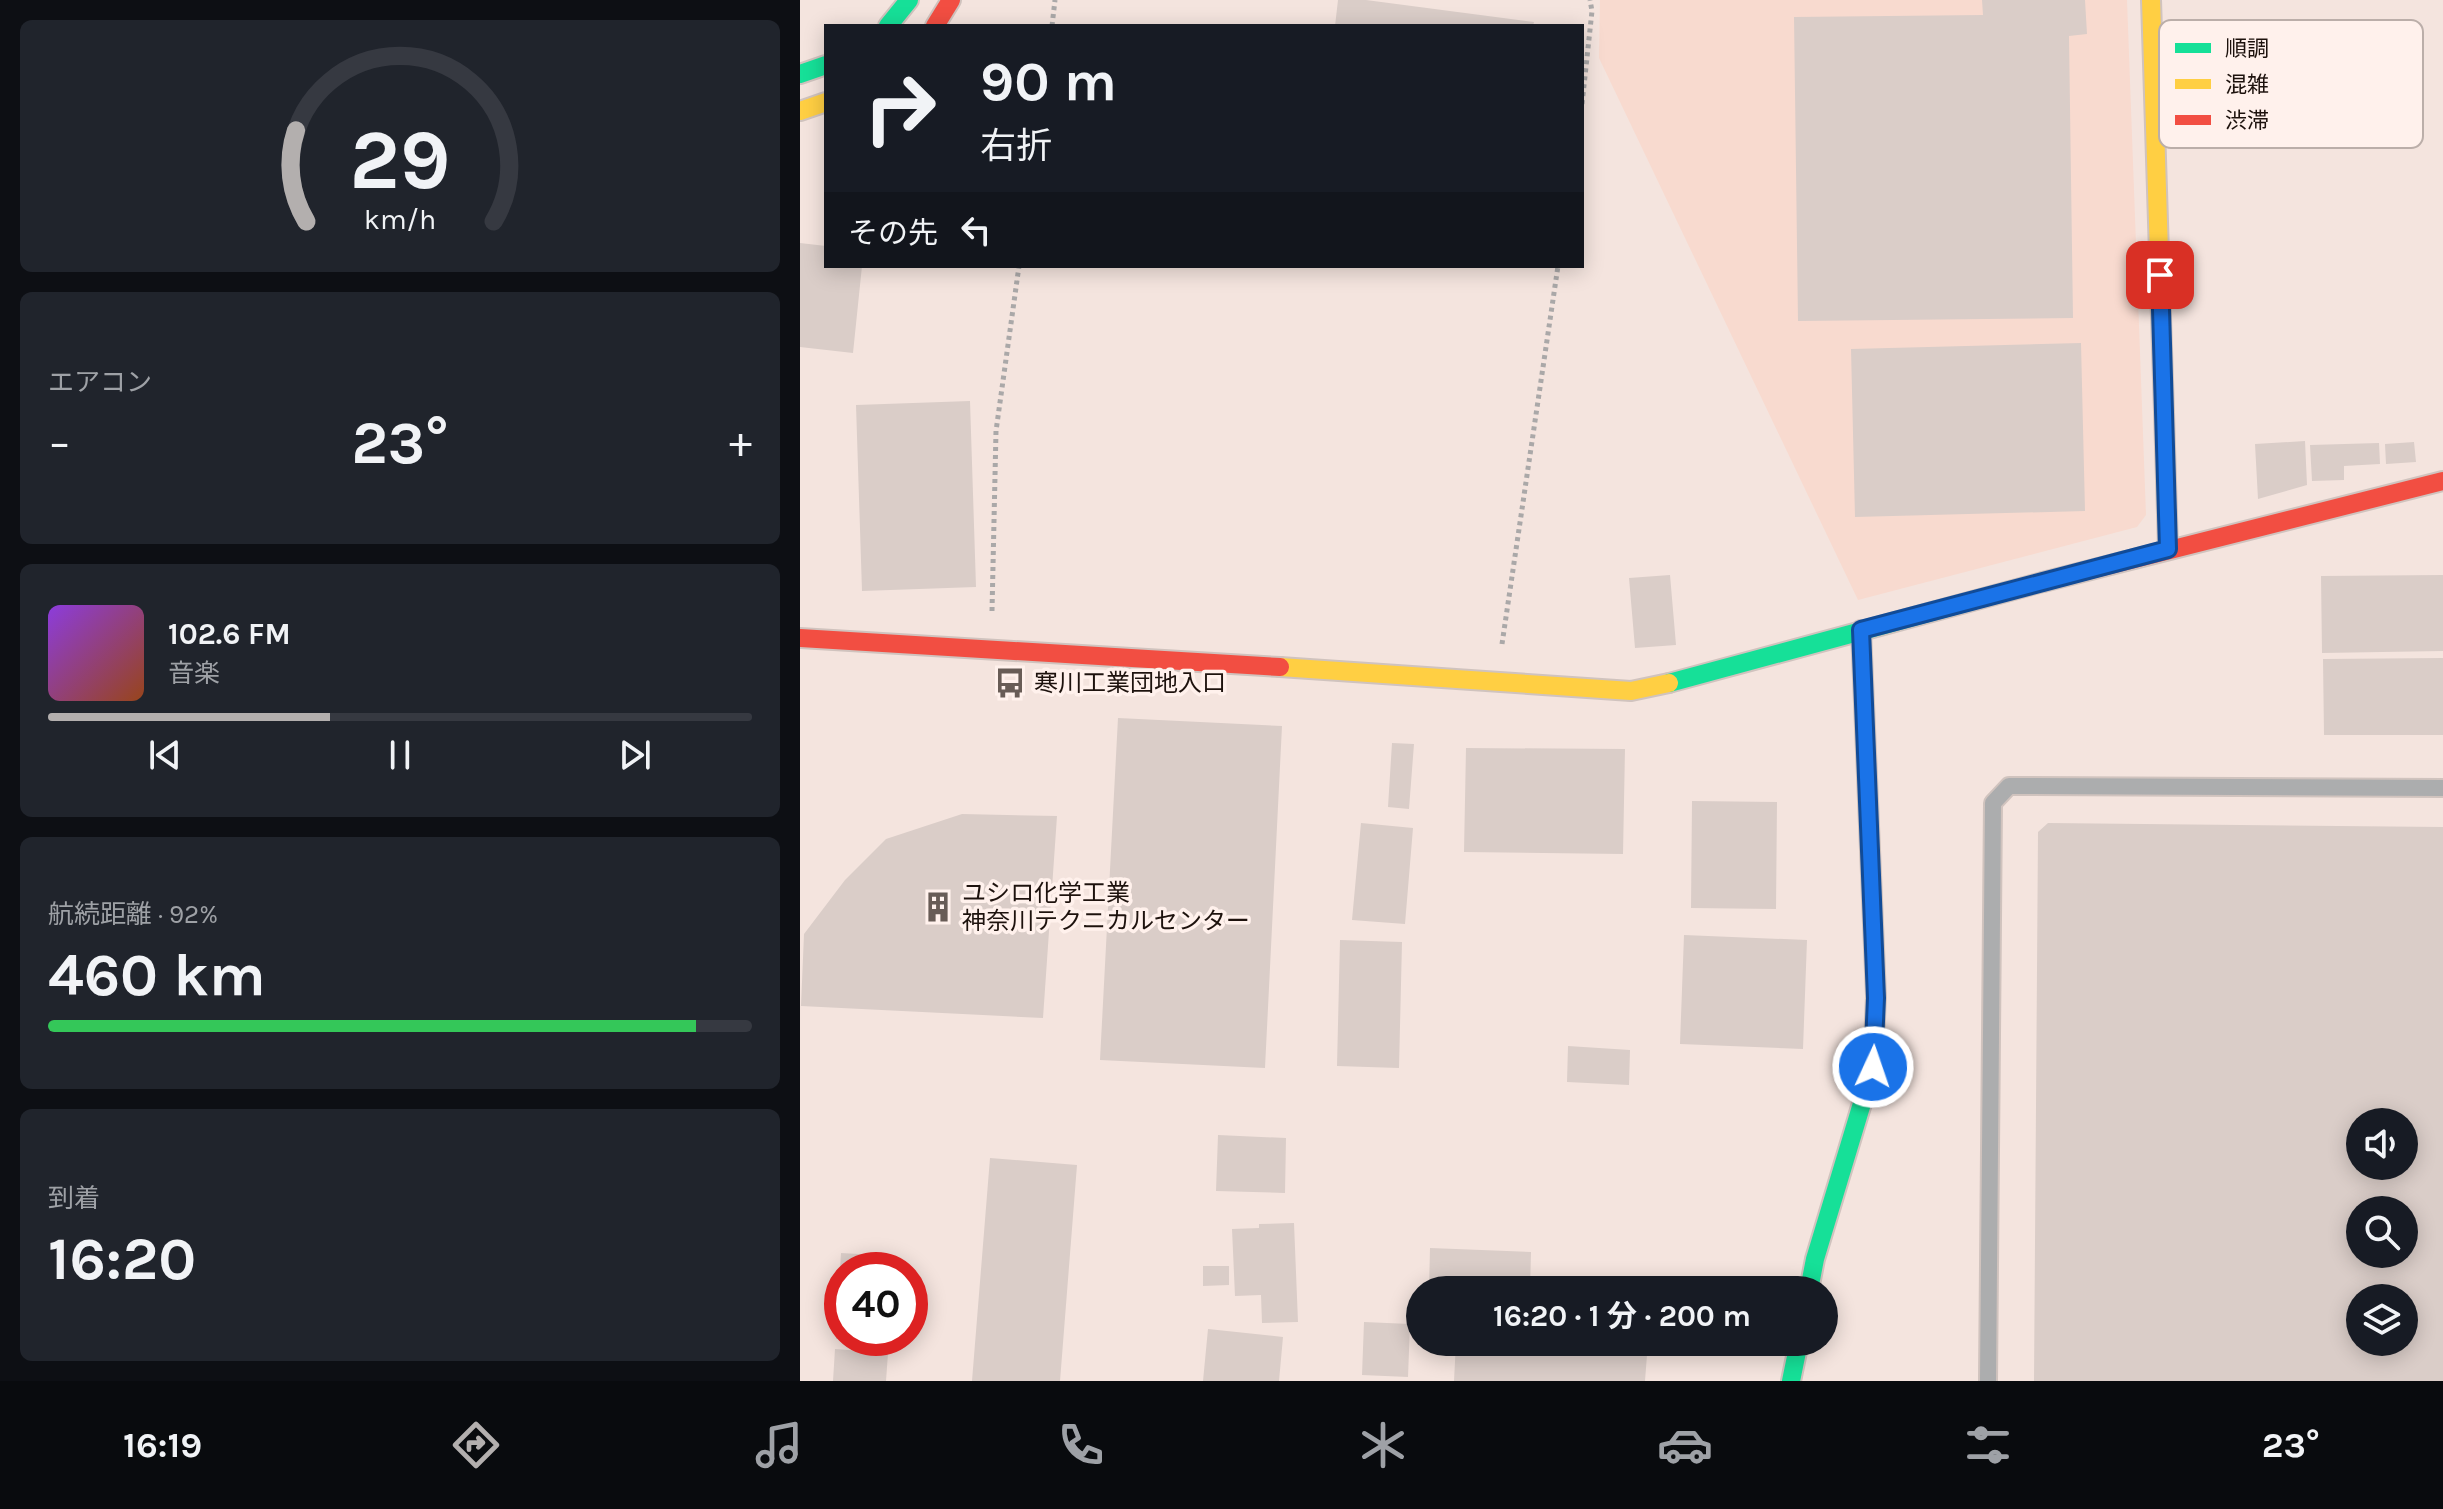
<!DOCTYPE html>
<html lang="ja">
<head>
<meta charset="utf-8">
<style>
	body { margin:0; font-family:Karla,"Noto Sans JP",sans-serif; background:#20242c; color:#f1f3f6; height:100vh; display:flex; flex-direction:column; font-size:30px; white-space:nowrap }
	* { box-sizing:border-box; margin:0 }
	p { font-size:26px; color:#9ea1a6 }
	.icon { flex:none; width:44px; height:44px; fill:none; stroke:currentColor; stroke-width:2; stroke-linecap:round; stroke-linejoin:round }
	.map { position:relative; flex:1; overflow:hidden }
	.panel { display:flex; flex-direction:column; gap:20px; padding:20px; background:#0d0f14; width:800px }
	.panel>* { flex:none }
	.hud { position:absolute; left:24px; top:24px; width:760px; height:244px; border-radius:0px; box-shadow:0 4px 20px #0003; background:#171b24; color:#f1f3f6; overflow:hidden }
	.tools { position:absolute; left:1546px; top:1108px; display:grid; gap:16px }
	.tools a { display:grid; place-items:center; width:72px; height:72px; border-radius:50%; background:#171b24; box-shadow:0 4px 20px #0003; font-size:40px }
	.speed { position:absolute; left:24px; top:1252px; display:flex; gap:16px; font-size:40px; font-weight:700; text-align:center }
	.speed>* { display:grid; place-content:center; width:104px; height:104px; border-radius:50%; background:#171b24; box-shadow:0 4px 20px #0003; line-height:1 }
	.speed .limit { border:12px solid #d22; background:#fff; color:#111 }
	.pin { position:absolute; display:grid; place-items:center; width:68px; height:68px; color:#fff; margin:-34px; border-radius:16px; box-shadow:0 4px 12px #0006 }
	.me { position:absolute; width:88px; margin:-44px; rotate:3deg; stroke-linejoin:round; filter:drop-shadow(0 0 6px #0008) }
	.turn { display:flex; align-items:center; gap:28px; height:168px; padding:0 24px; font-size:36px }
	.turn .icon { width:104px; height:104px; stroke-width:2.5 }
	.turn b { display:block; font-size:56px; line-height:68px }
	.then { display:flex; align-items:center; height:76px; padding:0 24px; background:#0003; gap:16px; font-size:30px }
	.big { font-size:60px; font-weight:700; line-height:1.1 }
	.panel .card { flex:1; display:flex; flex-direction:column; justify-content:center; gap:12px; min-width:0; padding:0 28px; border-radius:12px; background:#20242c }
	.panel .dial { align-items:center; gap:0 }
	.dial svg { height:208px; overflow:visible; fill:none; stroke:#363941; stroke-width:7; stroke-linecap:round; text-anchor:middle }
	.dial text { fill:#f1f3f6; stroke:none }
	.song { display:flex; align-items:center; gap:24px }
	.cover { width:96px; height:96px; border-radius:12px; background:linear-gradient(135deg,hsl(270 70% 55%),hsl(20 70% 35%)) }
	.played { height:8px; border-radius:4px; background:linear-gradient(90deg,#b3afae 40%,#363941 40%) }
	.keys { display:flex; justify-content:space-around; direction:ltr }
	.heat { display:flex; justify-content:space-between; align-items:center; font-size:44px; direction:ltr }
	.charge { height:12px; border-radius:6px; background:linear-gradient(90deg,#34c759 92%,#363941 0) }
	.trip { position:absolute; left:606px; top:1276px; width:432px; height:80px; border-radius:40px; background:#171b24; box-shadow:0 4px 20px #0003; font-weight:700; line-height:80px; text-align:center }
	.tab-bar { display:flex; height:128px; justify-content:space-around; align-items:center; background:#090b0e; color:#9ea1a6 }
	.tab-bar .icon { width:56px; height:56px }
	.tab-bar .on { color:#b3afae }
	.tab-bar b { font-size:36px; color:#f1f3f6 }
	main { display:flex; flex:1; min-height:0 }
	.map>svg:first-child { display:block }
	.built { fill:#f8dacf }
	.building { fill:#dacdc8; fill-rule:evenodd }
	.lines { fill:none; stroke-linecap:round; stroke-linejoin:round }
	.lane-casing { stroke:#d0c3be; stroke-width:20 }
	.fast-casing { stroke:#d0c3be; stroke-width:22 }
	.slow-casing { stroke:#d0c3be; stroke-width:22 }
	.jam-casing { stroke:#d0c3be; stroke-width:22 }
	.path { stroke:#aaa8a8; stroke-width:5; stroke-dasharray:4 4; stroke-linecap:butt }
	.lane { stroke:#acadae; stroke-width:16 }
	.fast { stroke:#16e098; stroke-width:18 }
	.slow { stroke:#ffcf43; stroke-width:18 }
	.jam { stroke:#f24e42; stroke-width:18 }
	.route-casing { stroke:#114b97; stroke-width:20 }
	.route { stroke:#1a73e8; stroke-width:14 }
	.labels { text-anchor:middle; stroke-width:7; stroke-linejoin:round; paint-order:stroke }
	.poi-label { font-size:24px; fill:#1d120d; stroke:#fff1ec; text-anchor:start }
	.key { fill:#fff1ec; stroke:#bbaea9; stroke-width:2 }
	.key-label { font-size:22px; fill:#1d120d }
</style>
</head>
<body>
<main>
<section class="panel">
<div class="card dial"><svg viewBox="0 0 100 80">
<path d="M14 69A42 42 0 1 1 86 69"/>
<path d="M14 69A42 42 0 0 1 10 34" stroke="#b3afae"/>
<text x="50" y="56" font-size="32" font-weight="700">29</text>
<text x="50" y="72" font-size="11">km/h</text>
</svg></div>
<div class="card"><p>エアコン</p>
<div class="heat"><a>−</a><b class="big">23°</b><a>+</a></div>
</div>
<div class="card">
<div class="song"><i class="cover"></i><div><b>102.6 FM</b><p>音楽</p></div></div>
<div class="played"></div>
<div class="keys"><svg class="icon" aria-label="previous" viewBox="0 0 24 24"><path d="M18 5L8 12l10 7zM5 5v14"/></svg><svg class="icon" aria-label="pause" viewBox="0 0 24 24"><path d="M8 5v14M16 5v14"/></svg><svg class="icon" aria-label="next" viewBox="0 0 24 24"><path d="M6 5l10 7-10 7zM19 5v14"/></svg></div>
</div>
<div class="card"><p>航続距離 · 92%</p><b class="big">460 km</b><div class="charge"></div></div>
<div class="card"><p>到着</p><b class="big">16:20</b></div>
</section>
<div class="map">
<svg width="1643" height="1381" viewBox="0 0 1643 1381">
	<rect width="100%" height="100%" fill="#f4e4de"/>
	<path class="built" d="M 800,0 L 1327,0 L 1346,515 L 1337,527 L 1058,600 L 799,58 Z"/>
	<path class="building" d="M 538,0 L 566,0 L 734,22 L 733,26 L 535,26 Z
		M 1182,0 L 1285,0 L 1287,34 L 1269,36 L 1273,318 L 998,321 L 994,17 L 1183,15 Z
		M 0,243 L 26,246 L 26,266 L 62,266 L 53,353 L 0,347 Z
		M 1281,343 L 1285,511 L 1055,517 L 1051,349 Z
		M 170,401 L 176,587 L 62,591 L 56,405 Z
		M 1505,441 L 1507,485 L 1458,499 L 1455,444 Z
		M 1614,442 L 1616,462 L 1586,464 L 1585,444 Z
		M 1579,443 L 1580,464 L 1544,466 L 1544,480 L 1512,481 L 1510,445 Z
		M 870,575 L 876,645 L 835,648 L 829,578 Z
		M 1643,575 L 1643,651 L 1522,653 L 1521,576 Z
		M 1643,658 L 1643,735 L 1524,735 L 1523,659 Z
		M 318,718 L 482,726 L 465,1068 L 300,1060 Z
		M 592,743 L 614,744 L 609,809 L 588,807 Z
		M 666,748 L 825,749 L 823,854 L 664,852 Z
		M 892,801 L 977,802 L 976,909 L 891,908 Z
		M 162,814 L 257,816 L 243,1018 L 1,1006 L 4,934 L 45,880 L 86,839 Z
		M 561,823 L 613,828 L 605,924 L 552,920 Z
		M 1248,823 L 1643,827 L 1643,1381 L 1234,1381 L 1238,832 ZM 1560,1122 L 1604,1122 L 1604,1166 L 1560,1166 ZM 1560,1210 L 1604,1210 L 1604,1254 L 1560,1254 ZM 1560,1298 L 1604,1298 L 1604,1342 L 1560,1342 Z
		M 884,935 L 1007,940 L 1003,1049 L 880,1044 Z
		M 540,940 L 602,942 L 599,1068 L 537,1066 Z
		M 768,1046 L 830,1050 L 829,1085 L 767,1082 Z
		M 418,1135 L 486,1138 L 485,1193 L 416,1191 Z
		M 190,1158 L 277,1165 L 260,1381 L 172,1381 Z
		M 494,1223 L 498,1322 L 462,1323 L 461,1295 L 435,1296 L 432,1229 L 459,1228 L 459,1224 Z
		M 630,1248 L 731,1252 L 730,1290 L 629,1290 Z
		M 41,1253 L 94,1256 L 93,1270 L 40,1270 Z
		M 403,1266 L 429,1266 L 429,1285 L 403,1286 Z
		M 40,1278 L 42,1278 L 42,1339 L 36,1339 Z
		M 564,1322 L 610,1324 L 608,1377 L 562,1375 Z
		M 408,1329 L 483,1337 L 479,1381 L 403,1381 Z
		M 656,1342 L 848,1342 L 845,1381 L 654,1381 Z
		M 35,1349 L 88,1353 L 86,1381 L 33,1381 Z"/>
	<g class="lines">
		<g class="lane-casing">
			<path id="lane" d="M 1188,1381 L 1193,803 L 1209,786 L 1643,788"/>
		</g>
		<g class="fast-casing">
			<path id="fast" d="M 88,26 L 109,0
				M 0,74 L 26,65
				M 1364,412 L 1368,549
				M 869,683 L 1243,582
				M 1009,1290 L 1015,1259 L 1073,1067 L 1076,996
				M 991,1381 L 999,1342"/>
		</g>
		<g class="slow-casing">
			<path id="slow" d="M 1351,0 L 1364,412
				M 0,111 L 26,102
				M 480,667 L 831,691 L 869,683"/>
		</g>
		<g class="jam-casing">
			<path id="jam" d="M 135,26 L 151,0
				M 1243,582 L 1643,481
				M 1061,630 L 1076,996
				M 0,638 L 480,667"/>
		</g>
		<path class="path" d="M 252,26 L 255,0
			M 782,104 L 792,11 L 790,0
			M 192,611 L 196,431 L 219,266
			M 702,644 L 758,266"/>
		<use href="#lane" class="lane"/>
		<use href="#fast" class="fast"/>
		<use href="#slow" class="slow"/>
		<use href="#jam" class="jam"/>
	</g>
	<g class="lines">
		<g class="route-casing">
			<path id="route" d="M 1073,1067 L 1076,998 L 1061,630 L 1368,549 L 1360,275"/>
		</g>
		<use href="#route" class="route"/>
	</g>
	<defs>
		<g id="bus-bare" transform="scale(2.4)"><path d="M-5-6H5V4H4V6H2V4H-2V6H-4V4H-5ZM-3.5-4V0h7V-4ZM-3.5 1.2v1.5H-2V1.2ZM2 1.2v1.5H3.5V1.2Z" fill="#685c56" stroke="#fff1ec" stroke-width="2.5" paint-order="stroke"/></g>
		<g id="building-bare" transform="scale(2.4)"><path d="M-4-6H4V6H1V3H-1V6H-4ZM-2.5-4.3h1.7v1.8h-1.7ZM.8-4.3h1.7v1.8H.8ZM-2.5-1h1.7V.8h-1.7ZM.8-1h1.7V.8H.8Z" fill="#685c56" stroke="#fff1ec" stroke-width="2.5" paint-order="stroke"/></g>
	</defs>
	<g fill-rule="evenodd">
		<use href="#bus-bare" x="210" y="683"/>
		<use href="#building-bare" x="138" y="907"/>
	</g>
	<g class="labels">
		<g class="poi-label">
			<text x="234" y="691">寒川工業団地入口</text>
			<text x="162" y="901">ユシロ化学工業<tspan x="162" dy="28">神奈川テクニカルセンター</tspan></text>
		</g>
	</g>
	<rect x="1359" y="20" width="264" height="128" rx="12" class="key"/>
	<rect x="1375" y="43" width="36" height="10" fill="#16e098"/>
	<rect x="1375" y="79" width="36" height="10" fill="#ffcf43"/>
	<rect x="1375" y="115" width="36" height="10" fill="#f24e42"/>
	<g class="key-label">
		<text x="1425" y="56">順調</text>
		<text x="1425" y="92">混雑</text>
		<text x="1425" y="128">渋滞</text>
	</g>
</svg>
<div class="tools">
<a><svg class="icon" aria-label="sound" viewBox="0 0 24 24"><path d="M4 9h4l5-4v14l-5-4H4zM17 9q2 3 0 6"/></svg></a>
<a><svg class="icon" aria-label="search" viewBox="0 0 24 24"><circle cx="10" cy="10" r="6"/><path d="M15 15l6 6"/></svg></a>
<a><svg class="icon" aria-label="layers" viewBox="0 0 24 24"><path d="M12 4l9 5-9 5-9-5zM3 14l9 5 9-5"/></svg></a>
</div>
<div class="speed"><div class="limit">40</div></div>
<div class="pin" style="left:1360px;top:275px;background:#d93025"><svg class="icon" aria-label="arrive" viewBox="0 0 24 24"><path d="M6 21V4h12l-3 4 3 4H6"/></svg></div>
<svg class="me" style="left:1073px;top:1067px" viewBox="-20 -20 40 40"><circle r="17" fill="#1a73e8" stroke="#fff" stroke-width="3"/><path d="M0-11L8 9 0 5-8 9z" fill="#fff"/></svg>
<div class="trip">16:20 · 1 分 · 200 m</div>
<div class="hud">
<div class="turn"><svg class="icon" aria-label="right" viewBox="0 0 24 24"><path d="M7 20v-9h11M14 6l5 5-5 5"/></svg><div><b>90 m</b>右折</div></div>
<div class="then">その先<svg class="icon" aria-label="left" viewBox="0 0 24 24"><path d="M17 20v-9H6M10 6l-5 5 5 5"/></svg></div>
</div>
</div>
</main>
<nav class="tab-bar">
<b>16:19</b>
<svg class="icon on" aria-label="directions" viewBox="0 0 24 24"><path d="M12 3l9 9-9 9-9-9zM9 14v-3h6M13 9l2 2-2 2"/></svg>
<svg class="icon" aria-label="music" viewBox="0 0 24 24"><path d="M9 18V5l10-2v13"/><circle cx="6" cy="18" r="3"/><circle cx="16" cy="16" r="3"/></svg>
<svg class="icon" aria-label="phone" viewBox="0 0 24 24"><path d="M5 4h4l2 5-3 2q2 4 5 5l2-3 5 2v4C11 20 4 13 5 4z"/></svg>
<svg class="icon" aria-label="climate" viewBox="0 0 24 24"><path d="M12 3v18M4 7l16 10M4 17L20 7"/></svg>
<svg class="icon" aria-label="car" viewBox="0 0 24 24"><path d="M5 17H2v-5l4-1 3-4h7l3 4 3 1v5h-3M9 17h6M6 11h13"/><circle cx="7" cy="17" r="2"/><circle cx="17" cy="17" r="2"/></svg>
<svg class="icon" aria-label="filters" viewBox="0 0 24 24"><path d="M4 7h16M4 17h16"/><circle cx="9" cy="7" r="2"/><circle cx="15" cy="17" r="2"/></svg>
<b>23°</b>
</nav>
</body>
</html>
